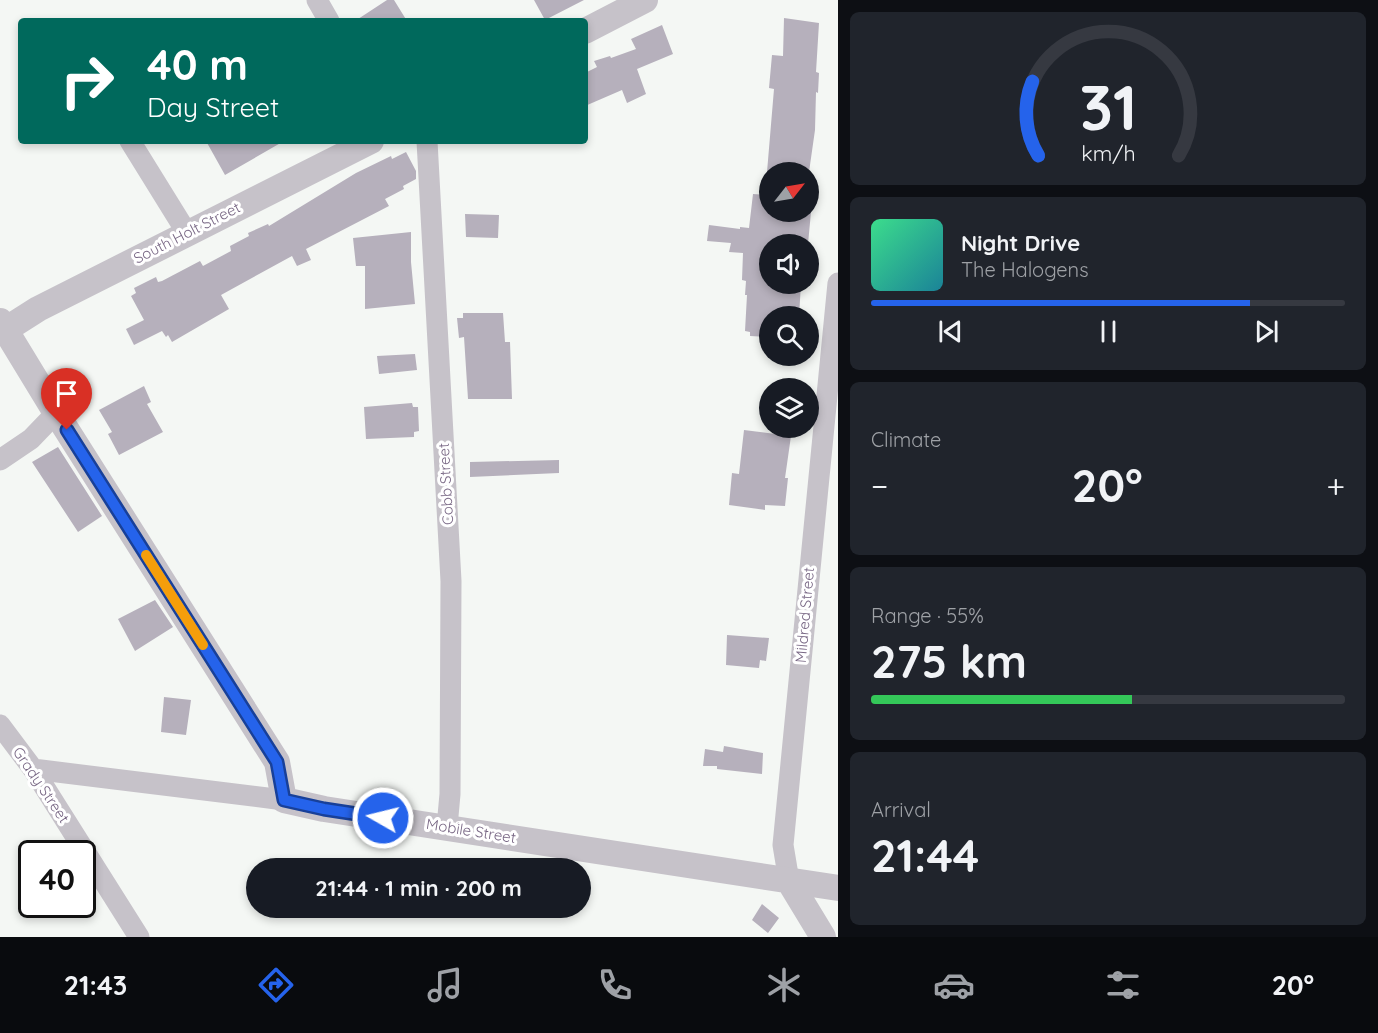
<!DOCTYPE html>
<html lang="en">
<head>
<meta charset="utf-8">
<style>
	body { margin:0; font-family:Quicksand,sans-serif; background:#20242c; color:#f1f3f6; height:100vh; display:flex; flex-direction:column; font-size:22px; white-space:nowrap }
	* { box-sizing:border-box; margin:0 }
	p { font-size:20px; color:#9ea1a6 }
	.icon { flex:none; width:33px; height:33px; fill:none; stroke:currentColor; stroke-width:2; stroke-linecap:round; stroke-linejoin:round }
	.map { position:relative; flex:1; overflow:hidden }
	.details { display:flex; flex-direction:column; gap:12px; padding:12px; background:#0d0f14; width:540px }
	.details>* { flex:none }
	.guide { position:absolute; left:18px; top:18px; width:570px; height:126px; border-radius:6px; box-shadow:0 3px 9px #0003; background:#00695c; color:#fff; overflow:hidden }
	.needle { width:39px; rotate:59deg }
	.buttons { position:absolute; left:759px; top:162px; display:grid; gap:12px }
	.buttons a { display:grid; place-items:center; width:60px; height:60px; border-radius:50%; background:#171b24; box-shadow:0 3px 9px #0003; font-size:30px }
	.speed { position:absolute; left:18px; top:840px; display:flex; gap:12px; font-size:30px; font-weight:700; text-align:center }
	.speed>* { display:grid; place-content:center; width:78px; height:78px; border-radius:50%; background:#171b24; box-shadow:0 3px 9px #0003; line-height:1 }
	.speed .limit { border:3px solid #111; border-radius:9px; background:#fff; color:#111 }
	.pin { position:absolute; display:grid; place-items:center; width:51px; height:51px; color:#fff; margin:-62px -26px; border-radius:50% 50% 50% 0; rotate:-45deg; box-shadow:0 0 6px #0007 }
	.pin .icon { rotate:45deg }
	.me { position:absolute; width:66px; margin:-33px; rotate:278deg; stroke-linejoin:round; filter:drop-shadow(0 0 4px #0008) }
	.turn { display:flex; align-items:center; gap:21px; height:126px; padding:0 30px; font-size:27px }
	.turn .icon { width:78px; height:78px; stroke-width:2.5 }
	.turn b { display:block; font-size:42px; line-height:51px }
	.big { font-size:45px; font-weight:700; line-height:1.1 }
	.details .card { flex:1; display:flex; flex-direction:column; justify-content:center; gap:9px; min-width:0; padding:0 21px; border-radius:9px; background:#20242c }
	.details .dial { align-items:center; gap:0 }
	.dial svg { height:156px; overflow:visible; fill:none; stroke:#363941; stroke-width:7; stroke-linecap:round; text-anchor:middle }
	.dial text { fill:#f1f3f6; stroke:none }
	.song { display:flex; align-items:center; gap:18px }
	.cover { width:72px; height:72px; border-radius:9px; background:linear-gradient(135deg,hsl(150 70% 55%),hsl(190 70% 35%)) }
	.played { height:6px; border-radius:3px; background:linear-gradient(90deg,#2563eb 80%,#363941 80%) }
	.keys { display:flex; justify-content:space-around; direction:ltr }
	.heat { display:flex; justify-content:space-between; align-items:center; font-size:33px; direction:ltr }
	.charge { height:9px; border-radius:4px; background:linear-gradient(90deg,#34c759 55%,#363941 0) }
	.trip { position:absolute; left:246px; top:858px; width:345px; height:60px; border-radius:30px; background:#171b24; box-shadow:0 3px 9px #0003; font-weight:700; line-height:60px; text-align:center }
	.menu { display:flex; height:96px; justify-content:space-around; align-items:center; background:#090b0e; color:#9ea1a6 }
	.menu .icon { width:42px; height:42px }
	.menu .on { color:#2563eb }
	.menu b { font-size:27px; color:#f1f3f6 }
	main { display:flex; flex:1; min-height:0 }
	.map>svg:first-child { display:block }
	.building { fill:#b6b0bc }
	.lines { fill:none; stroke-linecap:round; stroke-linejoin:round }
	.minor { stroke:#c6c2c9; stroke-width:21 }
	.tertiary { stroke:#c6c2c9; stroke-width:26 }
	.route-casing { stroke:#184099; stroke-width:15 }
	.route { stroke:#2563eb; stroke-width:10 }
	.slow { stroke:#f59e0b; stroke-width:10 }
	.labels { text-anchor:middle; stroke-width:6; stroke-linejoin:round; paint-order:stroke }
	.street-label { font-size:15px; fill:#786784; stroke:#fff }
</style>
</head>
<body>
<main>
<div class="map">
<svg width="838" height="937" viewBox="0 0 838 937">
	<rect width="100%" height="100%" fill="#f4f7f4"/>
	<path class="building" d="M 387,0 L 394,0 L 407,21 L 355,21 Z
		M 534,0 L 584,0 L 545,20 Z
		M 784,18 L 819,23 L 816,72 L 819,73 L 818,93 L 816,92 L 815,130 L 809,172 L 767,172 L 774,89 L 769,88 L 772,55 L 783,56 Z
		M 662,25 L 673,54 L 637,69 L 646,94 L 627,103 L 622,90 L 585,106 L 585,73 L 597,67 L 594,61 L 610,56 L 611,58 L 636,49 L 631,39 Z
		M 206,141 L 284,141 L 225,175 Z
		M 406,152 L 416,171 L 416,179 L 403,186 L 404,189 L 385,199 L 389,206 L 306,249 L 311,260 L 297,266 L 292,256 L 221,295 L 229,309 L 172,342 L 168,335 L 166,337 L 162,331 L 134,345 L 126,329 L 144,320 L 131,296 L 136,293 L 134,288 L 156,277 L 158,282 L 162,281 L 200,261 L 203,266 L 231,251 L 230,246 L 249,236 L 248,233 L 268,224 L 269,226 L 356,173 L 391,156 L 392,159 Z
		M 753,194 L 770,195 L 770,212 L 811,212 L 808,244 L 770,244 L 770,284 L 801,284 L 799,316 L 770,316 L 770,337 L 750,336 L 750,332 L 745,331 L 747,295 L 745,295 L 746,281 L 742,280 L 743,253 L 729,252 L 731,243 L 707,241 L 709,225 L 740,229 L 740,227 L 749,228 Z
		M 465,214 L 499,215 L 498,238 L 466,237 Z
		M 411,232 L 411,262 L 415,304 L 365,309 L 365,266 L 356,266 L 353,238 Z
		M 463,313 L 503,313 L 505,342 L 510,342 L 512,399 L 468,399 L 464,337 L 459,338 L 457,318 L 463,318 Z
		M 415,354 L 417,370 L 379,374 L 377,356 Z
		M 144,386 L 151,402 L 147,404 L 163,432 L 119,455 L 108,434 L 112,432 L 99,410 Z
		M 412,403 L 413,407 L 418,407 L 419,431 L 414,432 L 414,437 L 366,439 L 364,407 Z
		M 744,430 L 791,436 L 785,478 L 788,478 L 785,506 L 765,505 L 765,510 L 729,505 L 732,473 L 739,474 Z
		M 58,447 L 102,516 L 78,532 L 32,462 Z
		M 559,460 L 559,473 L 470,477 L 470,462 Z
		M 155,600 L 173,627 L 135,651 L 118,619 Z
		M 727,635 L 769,638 L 766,661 L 760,660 L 759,668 L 726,665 Z
		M 164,697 L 191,700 L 186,735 L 161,732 Z
		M 724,746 L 763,753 L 762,774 L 717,769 L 717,766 L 703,766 L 705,749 L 723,752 Z
		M 762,904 L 779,918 L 768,933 L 752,920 Z"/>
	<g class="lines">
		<path class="minor" d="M 317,0 L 329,21
			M 130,141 L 187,233
			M 427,141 L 451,581 L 450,794 L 447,827
			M 0,460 L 31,439 L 56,413
			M 0,725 L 33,769 L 139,937
			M 33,769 L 284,800
			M 789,881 L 783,845 L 838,283"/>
		<path class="tertiary" d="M 585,31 L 645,0
			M 0,321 L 56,413 L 277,762 L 284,800 L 324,809 L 838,888
			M 5,330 L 38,309 L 371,141
			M 789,881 L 823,937"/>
	</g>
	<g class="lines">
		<g class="route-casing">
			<path id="route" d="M 67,430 L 277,762 L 284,800 L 324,809 L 383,818"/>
		</g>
		<use href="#route" class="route"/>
		<path class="slow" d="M 146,555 L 203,645"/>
	</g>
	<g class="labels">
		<g class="street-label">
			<text transform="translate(187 233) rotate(-27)" y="5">South Holt Street</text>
			<text transform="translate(446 484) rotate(-93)" y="5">Cobb Street</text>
			<text transform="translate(805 615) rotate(-85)" y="5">Mildred Street</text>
			<text transform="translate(41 785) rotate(56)" y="5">Grady Street</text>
			<text transform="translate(471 831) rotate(9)" y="5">Mobile Street</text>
		</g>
	</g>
</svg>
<div class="buttons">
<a><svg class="needle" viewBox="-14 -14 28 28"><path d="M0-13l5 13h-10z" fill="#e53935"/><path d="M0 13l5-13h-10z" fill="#9ea1a6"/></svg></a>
<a><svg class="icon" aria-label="sound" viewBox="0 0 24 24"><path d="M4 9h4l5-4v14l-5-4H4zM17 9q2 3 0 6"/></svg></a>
<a><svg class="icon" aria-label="search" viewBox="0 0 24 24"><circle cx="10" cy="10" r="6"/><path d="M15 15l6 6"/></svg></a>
<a><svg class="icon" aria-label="layers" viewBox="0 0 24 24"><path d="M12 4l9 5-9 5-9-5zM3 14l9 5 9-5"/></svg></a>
</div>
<div class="speed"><div class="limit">40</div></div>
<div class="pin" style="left:67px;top:430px;background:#d93025"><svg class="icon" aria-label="arrive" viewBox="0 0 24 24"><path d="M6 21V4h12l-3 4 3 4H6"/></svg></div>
<svg class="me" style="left:383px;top:818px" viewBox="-20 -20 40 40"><circle r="17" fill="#2563eb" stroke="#fff" stroke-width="3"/><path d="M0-11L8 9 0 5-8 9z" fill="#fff"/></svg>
<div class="trip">21:44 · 1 min · 200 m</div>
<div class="guide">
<div class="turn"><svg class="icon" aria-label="right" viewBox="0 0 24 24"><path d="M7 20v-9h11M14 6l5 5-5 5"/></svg><div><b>40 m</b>Day Street</div></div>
</div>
</div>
<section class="details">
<div class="card dial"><svg viewBox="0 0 100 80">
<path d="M14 69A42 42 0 1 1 86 69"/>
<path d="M14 69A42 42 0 0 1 11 31" stroke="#2563eb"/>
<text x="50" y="56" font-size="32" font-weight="700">31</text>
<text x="50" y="72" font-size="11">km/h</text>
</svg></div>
<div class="card">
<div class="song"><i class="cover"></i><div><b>Night Drive</b><p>The Halogens</p></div></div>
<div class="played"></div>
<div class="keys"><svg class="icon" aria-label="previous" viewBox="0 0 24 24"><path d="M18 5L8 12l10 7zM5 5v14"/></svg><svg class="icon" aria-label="pause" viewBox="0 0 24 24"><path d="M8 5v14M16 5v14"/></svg><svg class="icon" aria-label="next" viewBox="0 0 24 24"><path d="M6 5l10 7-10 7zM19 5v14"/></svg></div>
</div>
<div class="card"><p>Climate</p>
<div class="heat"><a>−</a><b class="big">20°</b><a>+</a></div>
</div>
<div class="card"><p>Range · 55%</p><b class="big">275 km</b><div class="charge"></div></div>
<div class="card"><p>Arrival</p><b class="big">21:44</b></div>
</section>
</main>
<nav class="menu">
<b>21:43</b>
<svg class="icon on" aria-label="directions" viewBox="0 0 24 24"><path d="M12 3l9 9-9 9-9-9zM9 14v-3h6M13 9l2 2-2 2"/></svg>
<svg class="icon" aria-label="music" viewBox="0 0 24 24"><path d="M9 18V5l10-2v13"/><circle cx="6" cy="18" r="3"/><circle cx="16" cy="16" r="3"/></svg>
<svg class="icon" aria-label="phone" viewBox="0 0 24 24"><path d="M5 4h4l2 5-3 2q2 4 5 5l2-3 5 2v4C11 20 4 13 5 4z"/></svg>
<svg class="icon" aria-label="climate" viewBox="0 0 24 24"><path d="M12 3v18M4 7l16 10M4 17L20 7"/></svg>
<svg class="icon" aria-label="car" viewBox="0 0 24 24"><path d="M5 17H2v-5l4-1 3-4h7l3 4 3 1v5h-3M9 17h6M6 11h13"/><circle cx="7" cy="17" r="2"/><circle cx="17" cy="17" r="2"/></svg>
<svg class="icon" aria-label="filters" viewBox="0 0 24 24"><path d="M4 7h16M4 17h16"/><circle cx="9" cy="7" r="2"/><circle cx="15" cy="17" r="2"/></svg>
<b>20°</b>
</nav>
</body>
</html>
